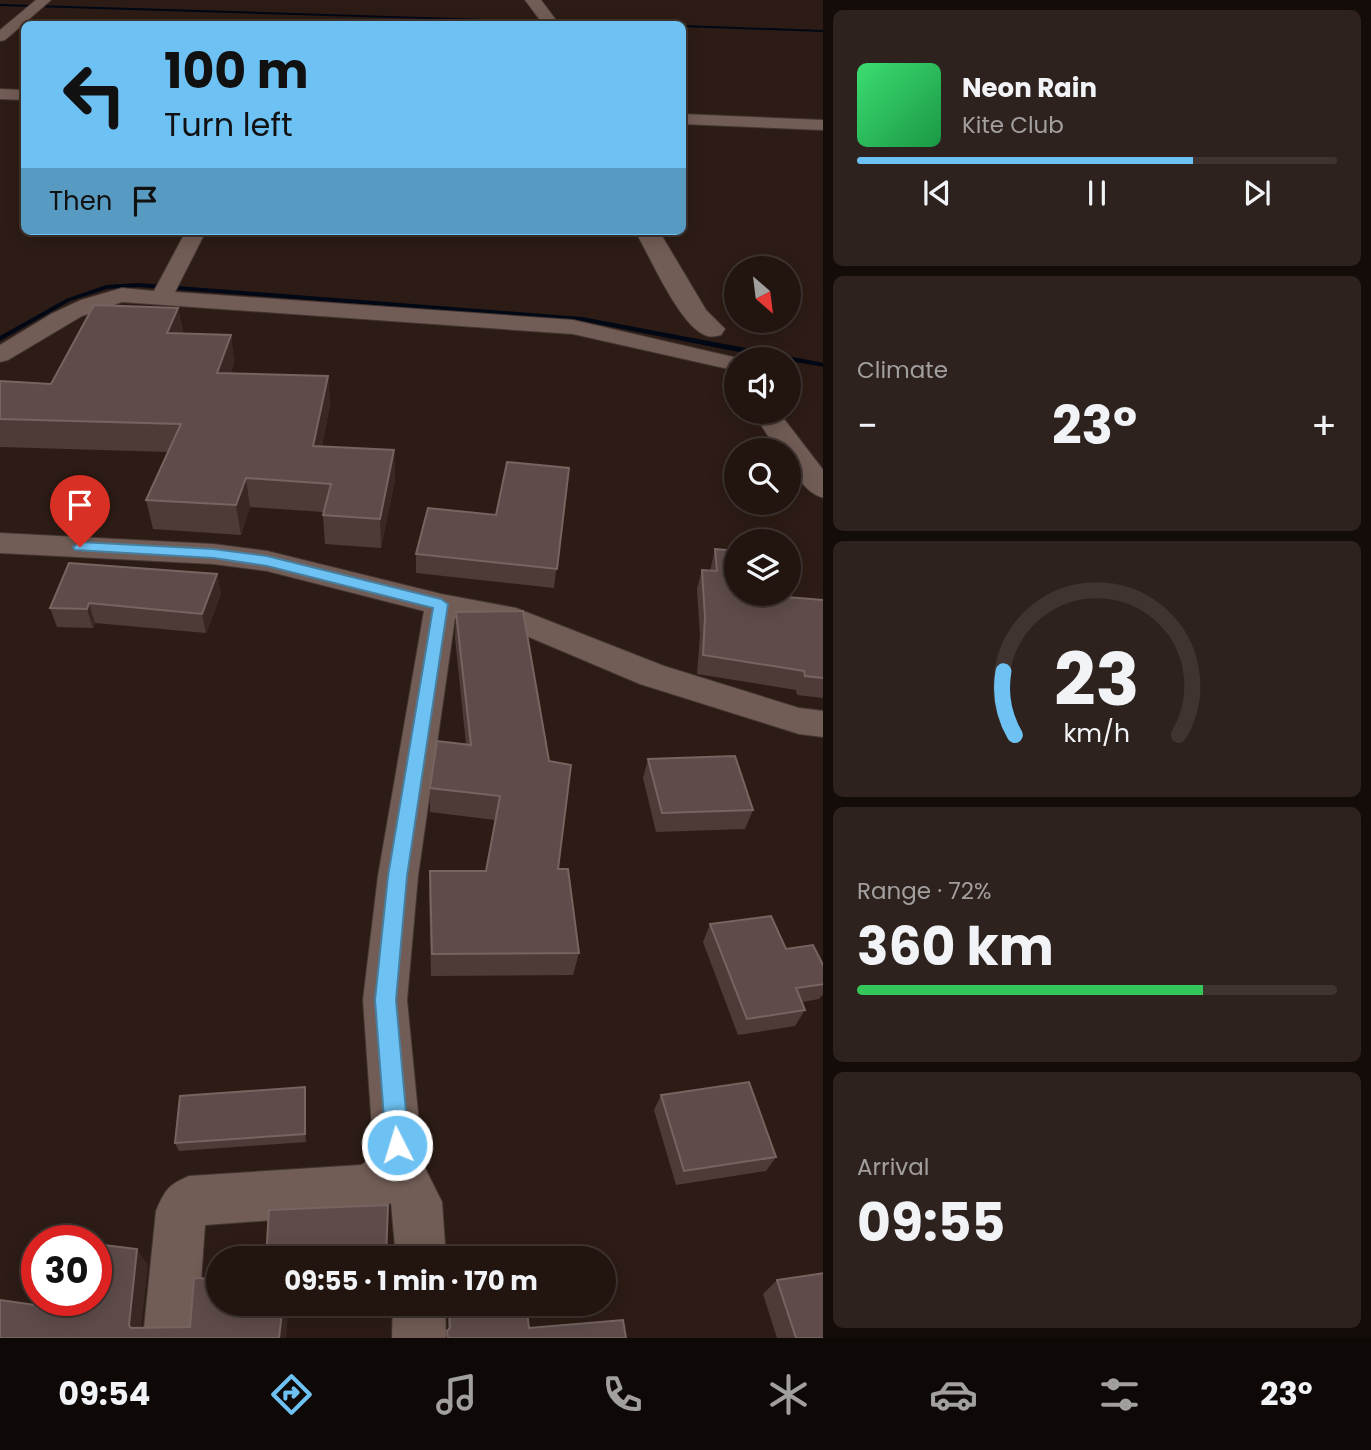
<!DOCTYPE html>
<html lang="en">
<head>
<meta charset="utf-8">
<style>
	body { margin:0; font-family:Poppins,sans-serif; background:#2e221e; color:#f1f3f6; height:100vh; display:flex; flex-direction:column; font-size:26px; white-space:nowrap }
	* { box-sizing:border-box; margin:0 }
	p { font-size:23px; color:#a29f9f }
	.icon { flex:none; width:38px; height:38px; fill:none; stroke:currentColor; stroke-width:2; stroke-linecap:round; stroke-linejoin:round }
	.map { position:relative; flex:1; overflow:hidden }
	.panel { display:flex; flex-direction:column; gap:10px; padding:10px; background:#130c09; width:548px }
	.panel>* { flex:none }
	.guide { position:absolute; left:21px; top:21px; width:665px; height:214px; border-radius:10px; box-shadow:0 4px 18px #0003,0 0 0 2px #3f3430; background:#6ec2f3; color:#111; overflow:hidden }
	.needle { width:46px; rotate:152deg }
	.tools { position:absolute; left:724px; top:256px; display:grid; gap:14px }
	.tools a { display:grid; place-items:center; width:77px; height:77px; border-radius:50%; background:#221510; box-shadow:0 4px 18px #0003,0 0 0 2px #3f3430; font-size:35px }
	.speed { position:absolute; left:21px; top:1225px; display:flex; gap:14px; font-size:35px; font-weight:700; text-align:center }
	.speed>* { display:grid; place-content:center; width:91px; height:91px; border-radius:50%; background:#221510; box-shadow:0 4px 18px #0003,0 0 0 2px #3f3430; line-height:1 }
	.speed .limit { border:10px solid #d22; background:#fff; color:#111 }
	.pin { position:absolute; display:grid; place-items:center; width:60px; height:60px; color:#fff; margin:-72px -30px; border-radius:50% 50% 50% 0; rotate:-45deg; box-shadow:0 0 7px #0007 }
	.pin .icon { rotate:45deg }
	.me { position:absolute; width:77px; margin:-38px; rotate:355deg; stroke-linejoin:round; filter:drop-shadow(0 0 5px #0008) }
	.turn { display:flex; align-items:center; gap:24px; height:147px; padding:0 28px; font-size:32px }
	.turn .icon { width:91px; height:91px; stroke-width:2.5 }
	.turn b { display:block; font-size:49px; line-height:60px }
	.then { display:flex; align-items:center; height:66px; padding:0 28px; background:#0003; gap:14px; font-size:26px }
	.big { font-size:52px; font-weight:700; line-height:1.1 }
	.panel .widget { flex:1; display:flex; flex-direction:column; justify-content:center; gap:10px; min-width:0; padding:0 24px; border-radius:10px; background:#2e221e }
	.panel .dial { align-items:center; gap:0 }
	.dial svg { height:182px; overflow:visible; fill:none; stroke:#3f3430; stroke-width:7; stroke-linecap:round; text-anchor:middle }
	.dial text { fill:#f1f3f6; stroke:none }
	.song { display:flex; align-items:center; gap:21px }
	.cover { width:84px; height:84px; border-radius:10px; background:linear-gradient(135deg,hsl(140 70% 55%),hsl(140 70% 35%)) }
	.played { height:7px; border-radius:4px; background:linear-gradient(90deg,#6ec2f3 70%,#3f3430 70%) }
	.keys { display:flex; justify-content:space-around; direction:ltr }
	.heat { display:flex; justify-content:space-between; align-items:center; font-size:38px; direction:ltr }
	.charge { height:10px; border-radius:5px; background:linear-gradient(90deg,#34c759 72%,#3f3430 0) }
	.trip { position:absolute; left:206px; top:1246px; width:410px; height:70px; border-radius:35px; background:#221510; box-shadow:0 4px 18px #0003,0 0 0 2px #3f3430; font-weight:700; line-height:70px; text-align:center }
	.tabs { display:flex; height:112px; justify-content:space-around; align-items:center; background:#0e0806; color:#a29f9f }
	.tabs .icon { width:49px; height:49px }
	.tabs .current { color:#6ec2f3 }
	.tabs b { font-size:32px; color:#f1f3f6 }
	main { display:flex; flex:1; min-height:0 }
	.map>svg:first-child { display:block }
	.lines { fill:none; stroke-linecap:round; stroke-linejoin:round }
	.stream { fill:#000815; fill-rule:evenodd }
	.minor-casing { stroke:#443633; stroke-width:2 }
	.tertiary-casing { stroke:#443633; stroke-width:2 }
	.minor { fill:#725d56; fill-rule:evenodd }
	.tertiary { fill:#725d56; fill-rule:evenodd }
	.wall { fill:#4e3b38 }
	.shaded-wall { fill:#3a2723 }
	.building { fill:#5f4c4a; stroke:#766461; stroke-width:2 }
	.route { fill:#6ec2f3; stroke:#487e9e; stroke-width:2 }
</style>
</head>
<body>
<main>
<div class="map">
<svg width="824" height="1338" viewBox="0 0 824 1338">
	<rect width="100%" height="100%" fill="#2d1c15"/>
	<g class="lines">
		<path class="stream" d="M 0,4 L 619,23 L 621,24 L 593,24 L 0,6 Z
			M 682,25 L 824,30 L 824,32 L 682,27 Z
			M 139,283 L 582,317 L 824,363 L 824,367 L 789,361 L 789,359 L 774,359 L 582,321 L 139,287 L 107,289 L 70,301 L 0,341 L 0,336 L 66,299 L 106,285 Z"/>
		<g class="minor-casing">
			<path id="minor" d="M 36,0 L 51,0 L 5,40 L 0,41 L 0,30 Z
				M 0,89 L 24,90 L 24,100 L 0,99 Z
				M 682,114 L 824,120 L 824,130 L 682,124 Z
				M 186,231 L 206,231 L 175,292 L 573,320 L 742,359 L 737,359 L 737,369 L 733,370 L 573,334 L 122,302 L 82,316 L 8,360 L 0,362 L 0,345 L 51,314 L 81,300 L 122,288 L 154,291 Z
				M 752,411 L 778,411 L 824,471 L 824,498 C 804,493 789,468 789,450 L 777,450 Z
				M 0,533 L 213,544 L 267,551 L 441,594 L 516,608 L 664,666 L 799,708 L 824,711 L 824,737 L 799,734 L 640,684 L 510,629 L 455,618 L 418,876 L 407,1000 L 423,1164 L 442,1202 L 446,1258 L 396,1258 L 391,1203 L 368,1213 L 205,1225 L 197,1338 L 143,1338 L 156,1211 C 165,1190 168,1185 189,1176 L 361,1165 L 374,1157 L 363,1000 L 378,876 L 424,611 L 267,571 L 213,564 L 0,553 Z
				M 393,1304 L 445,1304 L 446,1338 L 392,1338 Z"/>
		</g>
		<g class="tertiary-casing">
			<path id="tertiary" d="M 525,0 L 541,0 L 559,24 L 543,24 Z
				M 635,231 L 659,231 L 706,310 L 725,329 L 721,335 C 716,336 711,338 705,335 C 679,325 650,256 635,231 Z"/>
		</g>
		<use href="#minor" class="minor"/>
		<use href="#tertiary" class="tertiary"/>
	</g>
	<path class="wall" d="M 178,308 L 183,333 L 231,335 L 234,362 L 231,373 L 328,376 L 330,404 L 322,446 L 394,450 L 395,479 L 381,548 L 325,544 L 323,515 L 323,512 L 250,507 L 241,535 L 153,529 L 146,500 L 168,452 L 0,447 L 0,381 L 51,384 Z
		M 569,468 L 554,588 L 416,573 L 416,554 L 496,515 Z
		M 715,549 L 763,595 L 824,600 L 824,698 L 797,695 L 796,690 L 697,674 L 700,636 L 697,589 L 702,570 L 710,571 Z
		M 217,574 L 221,594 L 206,633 L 95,623 L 93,628 L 57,627 L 50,608 Z
		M 456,612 L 558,869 L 579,953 L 573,975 L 431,976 L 429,895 L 430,871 L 486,871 L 495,820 L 430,812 L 430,788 L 466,744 L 455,638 Z
		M 648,759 L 753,810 L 745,829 L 656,832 L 643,778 Z
		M 710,924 L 786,949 L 824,967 L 824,993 L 819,999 L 802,1002 L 805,1010 L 795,1026 L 738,1035 L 703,942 Z
		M 306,1095 L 306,1142 L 179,1151 L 175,1143 Z
		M 661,1095 L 776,1157 L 766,1171 L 676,1185 L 654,1110 Z
		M 777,1280 L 824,1338 L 777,1338 L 763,1294 Z
		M 448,1304 L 526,1304 L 529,1328 L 626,1338 L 446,1338 L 447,1331 L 448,1330 Z"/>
	<path class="shaded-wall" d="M 178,308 L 183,335 L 167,333 Z
		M 231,335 L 234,362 L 222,401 L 217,373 Z
		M 328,376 L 330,404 L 316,475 L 313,446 Z
		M 394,450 L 395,479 L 381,548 L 380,519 Z
		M 246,478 L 250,507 L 241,535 L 236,505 Z
		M 217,574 L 221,594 L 206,633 L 202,614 Z
		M 89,603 L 95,623 L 93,628 L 87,609 Z
		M 305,1087 L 306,1095 L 306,1142 L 305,1134 Z
		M 137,1249 L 148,1265 L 140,1338 L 129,1325 Z
		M 283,1304 L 289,1304 L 286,1338 L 279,1338 Z"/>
	<path class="building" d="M 94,305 L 178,308 L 167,333 L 231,335 L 217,373 L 328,376 L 313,446 L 394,450 L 380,519 L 323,515 L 331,484 L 246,478 L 236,505 L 146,500 L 181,424 L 0,419 L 0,381 L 51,384 Z
		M 507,462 L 569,468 L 557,569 L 416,554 L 428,508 L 496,515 Z
		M 715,549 L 737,551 L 737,593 L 763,593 L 763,595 L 824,600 L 824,678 L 805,676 L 804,671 L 703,655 L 705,617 L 702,570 L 717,571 Z
		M 69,563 L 217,574 L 202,614 L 89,603 L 87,609 L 50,608 Z
		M 523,611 L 549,761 L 571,765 L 558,869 L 568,869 L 579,953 L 432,954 L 430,871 L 486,871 L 500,796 L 430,788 L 437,741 L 471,745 L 456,612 Z
		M 735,756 L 753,810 L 662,813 L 648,759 Z
		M 771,916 L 786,949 L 813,945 L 824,967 L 824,984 L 796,988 L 805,1010 L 747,1019 L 710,924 Z
		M 749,1082 L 776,1157 L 684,1171 L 661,1095 Z
		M 305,1087 L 305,1134 L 175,1143 L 180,1096 Z
		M 388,1205 L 386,1258 L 266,1258 L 269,1210 Z
		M 96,1244 L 137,1249 L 129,1325 L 131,1328 L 190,1327 L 194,1278 L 219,1279 L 219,1304 L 283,1304 L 279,1338 L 0,1338 L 0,1300 L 35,1305 L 37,1299 L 37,1300 L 96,1300 Z
		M 824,1273 L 824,1338 L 796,1338 L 777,1280 Z
		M 449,1304 L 526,1304 L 529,1328 L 623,1320 L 626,1338 L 448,1338 L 447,1331 L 450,1328 Z"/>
	<path class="route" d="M 80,542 L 213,549 L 267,556 L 441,599 L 448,604 L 407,876 L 396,1000 L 409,1145 L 405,1153 L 397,1157 L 389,1153 L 386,1145 L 375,1000 L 388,876 L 433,608 L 267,566 L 213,558 L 75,550 L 73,547 Z"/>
</svg>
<div class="tools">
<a><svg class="needle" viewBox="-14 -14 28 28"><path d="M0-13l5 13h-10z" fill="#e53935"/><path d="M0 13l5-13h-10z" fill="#a29f9f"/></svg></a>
<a><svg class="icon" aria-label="sound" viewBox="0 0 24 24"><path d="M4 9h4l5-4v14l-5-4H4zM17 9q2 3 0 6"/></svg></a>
<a><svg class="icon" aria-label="search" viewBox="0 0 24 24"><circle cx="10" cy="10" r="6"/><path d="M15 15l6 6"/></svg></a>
<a><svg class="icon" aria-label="layers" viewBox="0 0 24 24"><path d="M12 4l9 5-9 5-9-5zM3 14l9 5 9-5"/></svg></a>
</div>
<div class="speed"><div class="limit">30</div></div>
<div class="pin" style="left:80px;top:547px;background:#d93025"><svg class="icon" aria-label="arrive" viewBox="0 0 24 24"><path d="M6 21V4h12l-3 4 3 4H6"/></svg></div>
<svg class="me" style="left:397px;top:1145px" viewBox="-20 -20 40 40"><circle r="17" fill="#6ec2f3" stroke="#fff" stroke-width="3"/><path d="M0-11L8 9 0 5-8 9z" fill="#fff"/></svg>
<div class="trip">09:55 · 1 min · 170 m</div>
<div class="guide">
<div class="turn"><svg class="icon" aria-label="left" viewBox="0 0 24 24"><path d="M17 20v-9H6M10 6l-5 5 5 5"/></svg><div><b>100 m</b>Turn left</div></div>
<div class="then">Then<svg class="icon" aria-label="arrive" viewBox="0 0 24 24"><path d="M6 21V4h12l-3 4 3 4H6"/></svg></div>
</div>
</div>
<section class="panel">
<div class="widget">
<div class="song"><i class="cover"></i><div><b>Neon Rain</b><p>Kite Club</p></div></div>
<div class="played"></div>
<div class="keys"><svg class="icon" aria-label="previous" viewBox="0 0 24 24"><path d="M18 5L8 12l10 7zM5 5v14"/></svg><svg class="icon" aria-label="pause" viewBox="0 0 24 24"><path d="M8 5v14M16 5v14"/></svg><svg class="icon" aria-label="next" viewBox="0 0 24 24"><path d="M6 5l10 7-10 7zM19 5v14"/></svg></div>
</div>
<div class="widget"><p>Climate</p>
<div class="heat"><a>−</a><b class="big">23°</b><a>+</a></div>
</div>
<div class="widget dial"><svg viewBox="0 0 100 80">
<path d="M14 69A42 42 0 1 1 86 69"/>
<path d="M14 69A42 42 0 0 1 9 41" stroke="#6ec2f3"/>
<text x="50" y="56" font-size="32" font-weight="700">23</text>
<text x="50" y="72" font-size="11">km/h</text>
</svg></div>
<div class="widget"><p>Range · 72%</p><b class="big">360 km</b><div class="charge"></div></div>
<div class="widget"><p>Arrival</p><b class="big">09:55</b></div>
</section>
</main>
<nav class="tabs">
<b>09:54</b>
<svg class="icon current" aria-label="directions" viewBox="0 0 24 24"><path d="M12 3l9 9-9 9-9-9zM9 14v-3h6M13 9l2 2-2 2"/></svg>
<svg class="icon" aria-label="music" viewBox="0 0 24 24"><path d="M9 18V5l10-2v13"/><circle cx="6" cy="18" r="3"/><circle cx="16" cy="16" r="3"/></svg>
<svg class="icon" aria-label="phone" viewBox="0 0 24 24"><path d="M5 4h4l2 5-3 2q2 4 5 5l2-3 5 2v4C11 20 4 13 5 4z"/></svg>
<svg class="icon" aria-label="climate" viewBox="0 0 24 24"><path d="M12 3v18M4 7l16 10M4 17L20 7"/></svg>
<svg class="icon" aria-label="car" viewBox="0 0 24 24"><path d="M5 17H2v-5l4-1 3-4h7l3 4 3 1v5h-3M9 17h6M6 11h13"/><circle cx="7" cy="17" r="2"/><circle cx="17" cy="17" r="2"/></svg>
<svg class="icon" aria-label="filters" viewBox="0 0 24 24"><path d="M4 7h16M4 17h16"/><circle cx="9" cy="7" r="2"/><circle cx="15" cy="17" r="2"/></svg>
<b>23°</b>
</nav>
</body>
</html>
